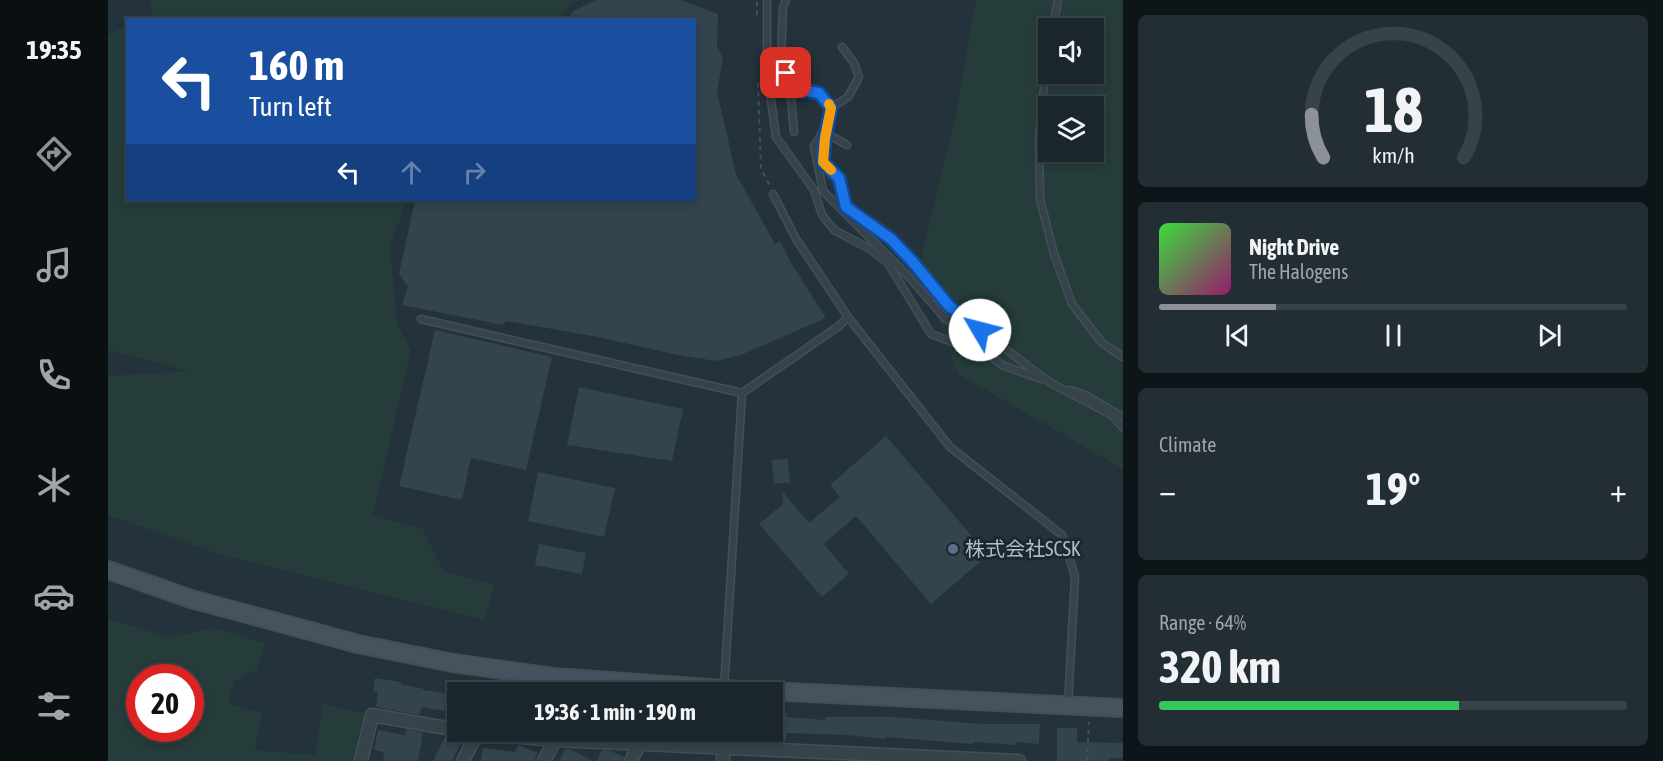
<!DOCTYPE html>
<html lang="en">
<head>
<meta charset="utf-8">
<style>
	body { margin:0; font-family:"Asap Condensed","Noto Sans JP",sans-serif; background:#232e34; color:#f1f3f6; height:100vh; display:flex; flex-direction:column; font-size:22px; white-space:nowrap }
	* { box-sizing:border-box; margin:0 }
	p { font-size:20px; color:#9fa5a9 }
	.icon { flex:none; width:33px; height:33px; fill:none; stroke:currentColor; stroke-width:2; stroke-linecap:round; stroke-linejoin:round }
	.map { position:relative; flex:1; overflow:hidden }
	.details { display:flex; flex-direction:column; gap:15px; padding:15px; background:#0e1518; width:540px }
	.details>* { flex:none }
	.guide { position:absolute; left:18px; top:18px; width:570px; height:183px; border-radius:0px; box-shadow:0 3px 9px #0003,0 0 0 2px #384348; background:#1a4fa0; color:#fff; overflow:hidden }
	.tools { position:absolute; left:930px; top:18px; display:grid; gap:12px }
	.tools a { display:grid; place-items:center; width:66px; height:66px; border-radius:0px; background:#1a262c; box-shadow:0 3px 9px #0003,0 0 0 2px #384348; font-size:30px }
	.speed { position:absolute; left:18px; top:664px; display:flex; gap:12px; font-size:30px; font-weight:700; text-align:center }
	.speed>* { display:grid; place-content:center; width:78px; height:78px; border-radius:50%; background:#1a262c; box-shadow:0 3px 9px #0003,0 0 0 2px #384348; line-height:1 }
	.speed .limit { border:9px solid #d22; background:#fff; color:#111 }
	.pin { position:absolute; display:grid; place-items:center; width:51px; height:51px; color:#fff; margin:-26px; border-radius:12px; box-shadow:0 3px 9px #0006 }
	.me { position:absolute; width:66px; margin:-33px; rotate:307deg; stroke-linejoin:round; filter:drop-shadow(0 0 4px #0008) }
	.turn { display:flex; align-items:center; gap:21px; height:126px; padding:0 24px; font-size:27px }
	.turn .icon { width:78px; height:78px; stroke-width:2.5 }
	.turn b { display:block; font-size:42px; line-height:51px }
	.lanes { display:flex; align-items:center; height:57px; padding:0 24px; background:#0003; justify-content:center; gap:30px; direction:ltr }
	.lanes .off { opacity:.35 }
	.big { font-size:45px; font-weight:700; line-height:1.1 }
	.details .widget { flex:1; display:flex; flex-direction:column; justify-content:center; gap:9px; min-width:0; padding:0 21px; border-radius:9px; background:#232e34 }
	.details .dial { align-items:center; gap:0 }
	.dial svg { height:156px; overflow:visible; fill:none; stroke:#384348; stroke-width:7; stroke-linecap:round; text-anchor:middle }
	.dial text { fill:#f1f3f6; stroke:none }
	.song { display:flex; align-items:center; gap:18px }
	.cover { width:72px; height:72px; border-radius:9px; background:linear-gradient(135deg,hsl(120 70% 55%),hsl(320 70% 35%)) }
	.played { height:6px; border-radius:3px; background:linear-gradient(90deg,#8c9099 25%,#384348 25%) }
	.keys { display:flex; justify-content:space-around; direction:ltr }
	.heat { display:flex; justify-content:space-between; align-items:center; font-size:33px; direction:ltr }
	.charge { height:9px; border-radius:4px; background:linear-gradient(90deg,#34c759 64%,#384348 0) }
	.trip { position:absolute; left:339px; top:682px; width:336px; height:60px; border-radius:0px; background:#1a262c; box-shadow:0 3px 9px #0003,0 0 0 2px #384348; font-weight:700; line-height:60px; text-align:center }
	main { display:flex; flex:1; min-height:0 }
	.dock { display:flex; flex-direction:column; width:108px; justify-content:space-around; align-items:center; background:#0a0f12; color:#9fa5a9 }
	.dock .icon { width:42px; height:42px }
	.dock .on { color:#8c9099 }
	.dock b { font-size:27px; color:#f1f3f6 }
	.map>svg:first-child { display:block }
	.green { fill:#253c3a; fill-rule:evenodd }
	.building { fill:#33444f }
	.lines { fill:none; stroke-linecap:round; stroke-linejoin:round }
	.lane-casing { stroke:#434f57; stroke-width:9 }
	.street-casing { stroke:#434f57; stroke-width:15 }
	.secondary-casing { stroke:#434f57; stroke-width:20 }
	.path { stroke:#3e5451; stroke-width:2; stroke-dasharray:4.5 4.5; stroke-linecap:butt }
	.lane { stroke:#37434b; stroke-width:6 }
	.street { stroke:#37434b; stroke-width:12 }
	.secondary { stroke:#45535e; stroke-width:16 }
	.route-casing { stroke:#114b97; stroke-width:15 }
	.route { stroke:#1a73e8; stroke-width:10 }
	.slow { stroke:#f59e0b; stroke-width:10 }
	.service-dot { fill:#5c6f8a; stroke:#1c2830; stroke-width:2 }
	.labels { text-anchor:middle; stroke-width:6; stroke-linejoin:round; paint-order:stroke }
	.poi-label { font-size:20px; fill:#b3bec7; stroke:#1c2830; text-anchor:start }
</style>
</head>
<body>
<main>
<nav class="dock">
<b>19:35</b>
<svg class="icon on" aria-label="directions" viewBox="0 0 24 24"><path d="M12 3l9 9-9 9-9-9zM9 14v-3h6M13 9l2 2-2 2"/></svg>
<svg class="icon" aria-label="music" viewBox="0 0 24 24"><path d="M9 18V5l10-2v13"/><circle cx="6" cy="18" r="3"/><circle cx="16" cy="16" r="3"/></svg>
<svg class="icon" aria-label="phone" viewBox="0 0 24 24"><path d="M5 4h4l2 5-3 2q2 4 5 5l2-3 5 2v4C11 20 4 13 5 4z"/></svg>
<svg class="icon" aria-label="climate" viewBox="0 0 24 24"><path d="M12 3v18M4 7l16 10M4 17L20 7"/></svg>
<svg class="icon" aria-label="car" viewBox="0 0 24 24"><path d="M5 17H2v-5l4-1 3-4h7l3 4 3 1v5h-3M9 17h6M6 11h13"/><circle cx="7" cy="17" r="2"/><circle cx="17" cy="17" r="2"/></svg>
<svg class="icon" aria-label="filters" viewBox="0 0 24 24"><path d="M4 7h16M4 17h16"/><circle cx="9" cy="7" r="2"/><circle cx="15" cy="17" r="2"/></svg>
</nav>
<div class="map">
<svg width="1015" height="761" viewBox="0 0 1015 761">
	<rect width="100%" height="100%" fill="#23323b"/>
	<path class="green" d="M 42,0 L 473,0 L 461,6 L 453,20 L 32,19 L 44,15 Z
		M 868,0 L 1015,0 L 1015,469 L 850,374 L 811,267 L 848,113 ZM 940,28 L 986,28 L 986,74 L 940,74 ZM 940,106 L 986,106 L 986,152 L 940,152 Z
		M 19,25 L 20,200 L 299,200 L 282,246 L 289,324 L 303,350 L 265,515 L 315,529 L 336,572 L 386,584 L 377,620 L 116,556 L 0,515 L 0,376 L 79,371 L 0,350 L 0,35 Z
		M 0,619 L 62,637 L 105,628 L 158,643 L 149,670 L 126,682 L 120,703 L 154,713 L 147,750 L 207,755 L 215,704 L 262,714 L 250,761 L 0,761 ZM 32,678 L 82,678 L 82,729 L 32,729 Z"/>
	<path class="building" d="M 488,0 L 573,0 L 610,14 L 609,47 L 615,58 L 609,92 L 628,174 L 667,244 L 672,241 L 682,261 L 718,318 L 633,355 L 608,361 L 570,355 L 490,337 L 398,321 L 395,325 L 294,305 L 300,286 L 291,274 L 307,200 L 586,200 L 586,20 L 461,20 L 465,11 Z
		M 327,330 L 444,357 L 418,470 L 363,458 L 354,500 L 291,486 Z
		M 471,387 L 575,409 L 564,461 L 459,445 Z
		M 778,436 L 880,555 L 823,604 L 748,516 L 716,544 L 741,574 L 714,597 L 651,524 L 675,504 L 674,491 L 701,523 L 732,497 L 722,485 Z
		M 680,459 L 682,482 L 666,484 L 664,460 Z
		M 430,472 L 507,488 L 496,537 L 420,521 Z
		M 431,544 L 478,553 L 474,574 L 427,565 Z
		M 267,678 L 293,682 L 293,684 L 316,689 L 316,690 L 350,695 L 350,713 L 336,709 L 336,711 L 313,707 L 312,715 L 268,707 L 270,692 L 265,691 Z
		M 664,712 L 680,713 L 679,717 L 717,720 L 717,717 L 785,717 L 873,724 L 932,724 L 931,744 L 908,742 L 908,745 L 865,742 L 865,744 L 777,737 L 777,739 L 738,735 L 679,733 L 678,739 L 664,738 Z
		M 949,728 L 969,728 L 969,742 L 1015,743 L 1015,758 L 1001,758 L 1001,761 L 949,761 Z
		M 298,729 L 315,733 L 310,761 L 275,761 L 276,752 L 266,750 L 270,730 L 297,735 Z
		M 337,737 L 352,745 L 344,761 L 325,761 Z
		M 410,745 L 430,753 L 426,761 L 373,761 L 375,748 L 407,752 Z
		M 457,749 L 462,749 L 485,761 L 451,761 Z
		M 494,750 L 503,751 L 516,757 L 515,761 L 489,761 Z"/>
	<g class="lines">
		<g class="lane-casing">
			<path id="lane" d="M 659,0 L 659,71 L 668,137 L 706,190 L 714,215 L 726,230 L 762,249 L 780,263 L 823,334 L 884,357
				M 678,0 L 675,7 L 673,58 L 682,88 L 711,93 L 723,108 L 717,138 L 715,162 L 731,178 L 738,207 L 783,239 L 804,261 L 841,306 L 941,382 L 1004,415 L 1015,428
				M 945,28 L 950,0
				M 940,50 L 931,135 L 932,199 L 946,254 L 964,304 L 994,343 L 1015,357
				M 682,88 L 686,132
				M 723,108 L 740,97 L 751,77 L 746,63 L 734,47
				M 717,128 L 706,146 L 715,191 L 800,276 L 837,318 L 894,365 L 933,379
				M 718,133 L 739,145
				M 665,194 L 688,239 L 740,317 L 842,447 L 954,535 L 967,576 L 960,705
				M 313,319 L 634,393
				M 962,390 L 977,395 L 1015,417
				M 616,689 L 634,393 L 731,326 L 740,317"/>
		</g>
		<g class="street-casing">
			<path id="street" d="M 361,732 L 447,740 L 911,761
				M 253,761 L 264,715 L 350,730
				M 355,761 L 369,733
				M 436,761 L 447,740
				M 523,761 L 532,743
				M 615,761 L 615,732"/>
		</g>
		<g class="secondary-casing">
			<path id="secondary" d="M 0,570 L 83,599 L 250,644 L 345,663 L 445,677 L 616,689 L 1015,708"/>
		</g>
		<path class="path" d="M 649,15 L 649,0
			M 650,83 L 653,169 L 662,186
			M 979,761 L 981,722"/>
		<use href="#lane" class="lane"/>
		<use href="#street" class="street"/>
		<use href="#secondary" class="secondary"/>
	</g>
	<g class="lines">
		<g class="route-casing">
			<path id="route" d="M 678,73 L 682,88 L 711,93 L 723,108 L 717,138 L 715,162 L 731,178 L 738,207 L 783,239 L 804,261 L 841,306 L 872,330"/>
		</g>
		<use href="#route" class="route"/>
		<path class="slow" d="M 721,104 L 723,108 L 717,138 L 715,162 L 723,170"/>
	</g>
	<circle class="service-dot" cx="845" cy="549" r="6"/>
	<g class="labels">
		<g class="poi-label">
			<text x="857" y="556">株式会社SCSK</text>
		</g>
	</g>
</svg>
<div class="tools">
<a><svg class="icon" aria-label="sound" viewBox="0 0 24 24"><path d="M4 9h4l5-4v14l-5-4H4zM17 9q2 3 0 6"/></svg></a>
<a><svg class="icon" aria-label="layers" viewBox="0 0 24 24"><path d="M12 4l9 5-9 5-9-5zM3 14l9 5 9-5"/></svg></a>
</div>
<div class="speed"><div class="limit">20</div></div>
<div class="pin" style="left:678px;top:73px;background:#d93025"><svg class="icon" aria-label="arrive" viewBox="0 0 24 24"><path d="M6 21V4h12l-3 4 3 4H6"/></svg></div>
<svg class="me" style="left:872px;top:330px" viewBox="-20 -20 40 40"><circle r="19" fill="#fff"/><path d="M0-13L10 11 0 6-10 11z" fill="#1a73e8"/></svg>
<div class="trip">19:36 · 1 min · 190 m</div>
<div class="guide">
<div class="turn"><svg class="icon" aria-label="left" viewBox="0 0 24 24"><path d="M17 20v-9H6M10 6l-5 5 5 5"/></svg><div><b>160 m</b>Turn left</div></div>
<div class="lanes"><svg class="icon" aria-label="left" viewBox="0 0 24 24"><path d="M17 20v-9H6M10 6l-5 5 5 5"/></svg><svg class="icon off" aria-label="ahead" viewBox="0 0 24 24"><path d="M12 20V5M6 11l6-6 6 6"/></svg><svg class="icon off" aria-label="right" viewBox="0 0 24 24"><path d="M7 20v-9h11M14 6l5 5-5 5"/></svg></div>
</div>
</div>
<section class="details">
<div class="widget dial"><svg viewBox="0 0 100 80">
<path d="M14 69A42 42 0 1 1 86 69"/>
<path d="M14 69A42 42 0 0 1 8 47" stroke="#8c9099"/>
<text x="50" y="56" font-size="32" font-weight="700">18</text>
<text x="50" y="72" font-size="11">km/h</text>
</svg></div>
<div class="widget">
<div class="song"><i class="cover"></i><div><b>Night Drive</b><p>The Halogens</p></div></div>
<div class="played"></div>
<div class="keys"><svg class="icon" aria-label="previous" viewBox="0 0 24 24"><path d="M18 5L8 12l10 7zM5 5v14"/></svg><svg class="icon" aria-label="pause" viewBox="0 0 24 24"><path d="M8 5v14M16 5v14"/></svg><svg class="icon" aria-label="next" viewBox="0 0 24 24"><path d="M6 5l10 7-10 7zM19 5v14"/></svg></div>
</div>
<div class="widget"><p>Climate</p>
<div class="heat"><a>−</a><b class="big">19°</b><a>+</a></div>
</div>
<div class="widget"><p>Range · 64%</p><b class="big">320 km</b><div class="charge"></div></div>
</section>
</main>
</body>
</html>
